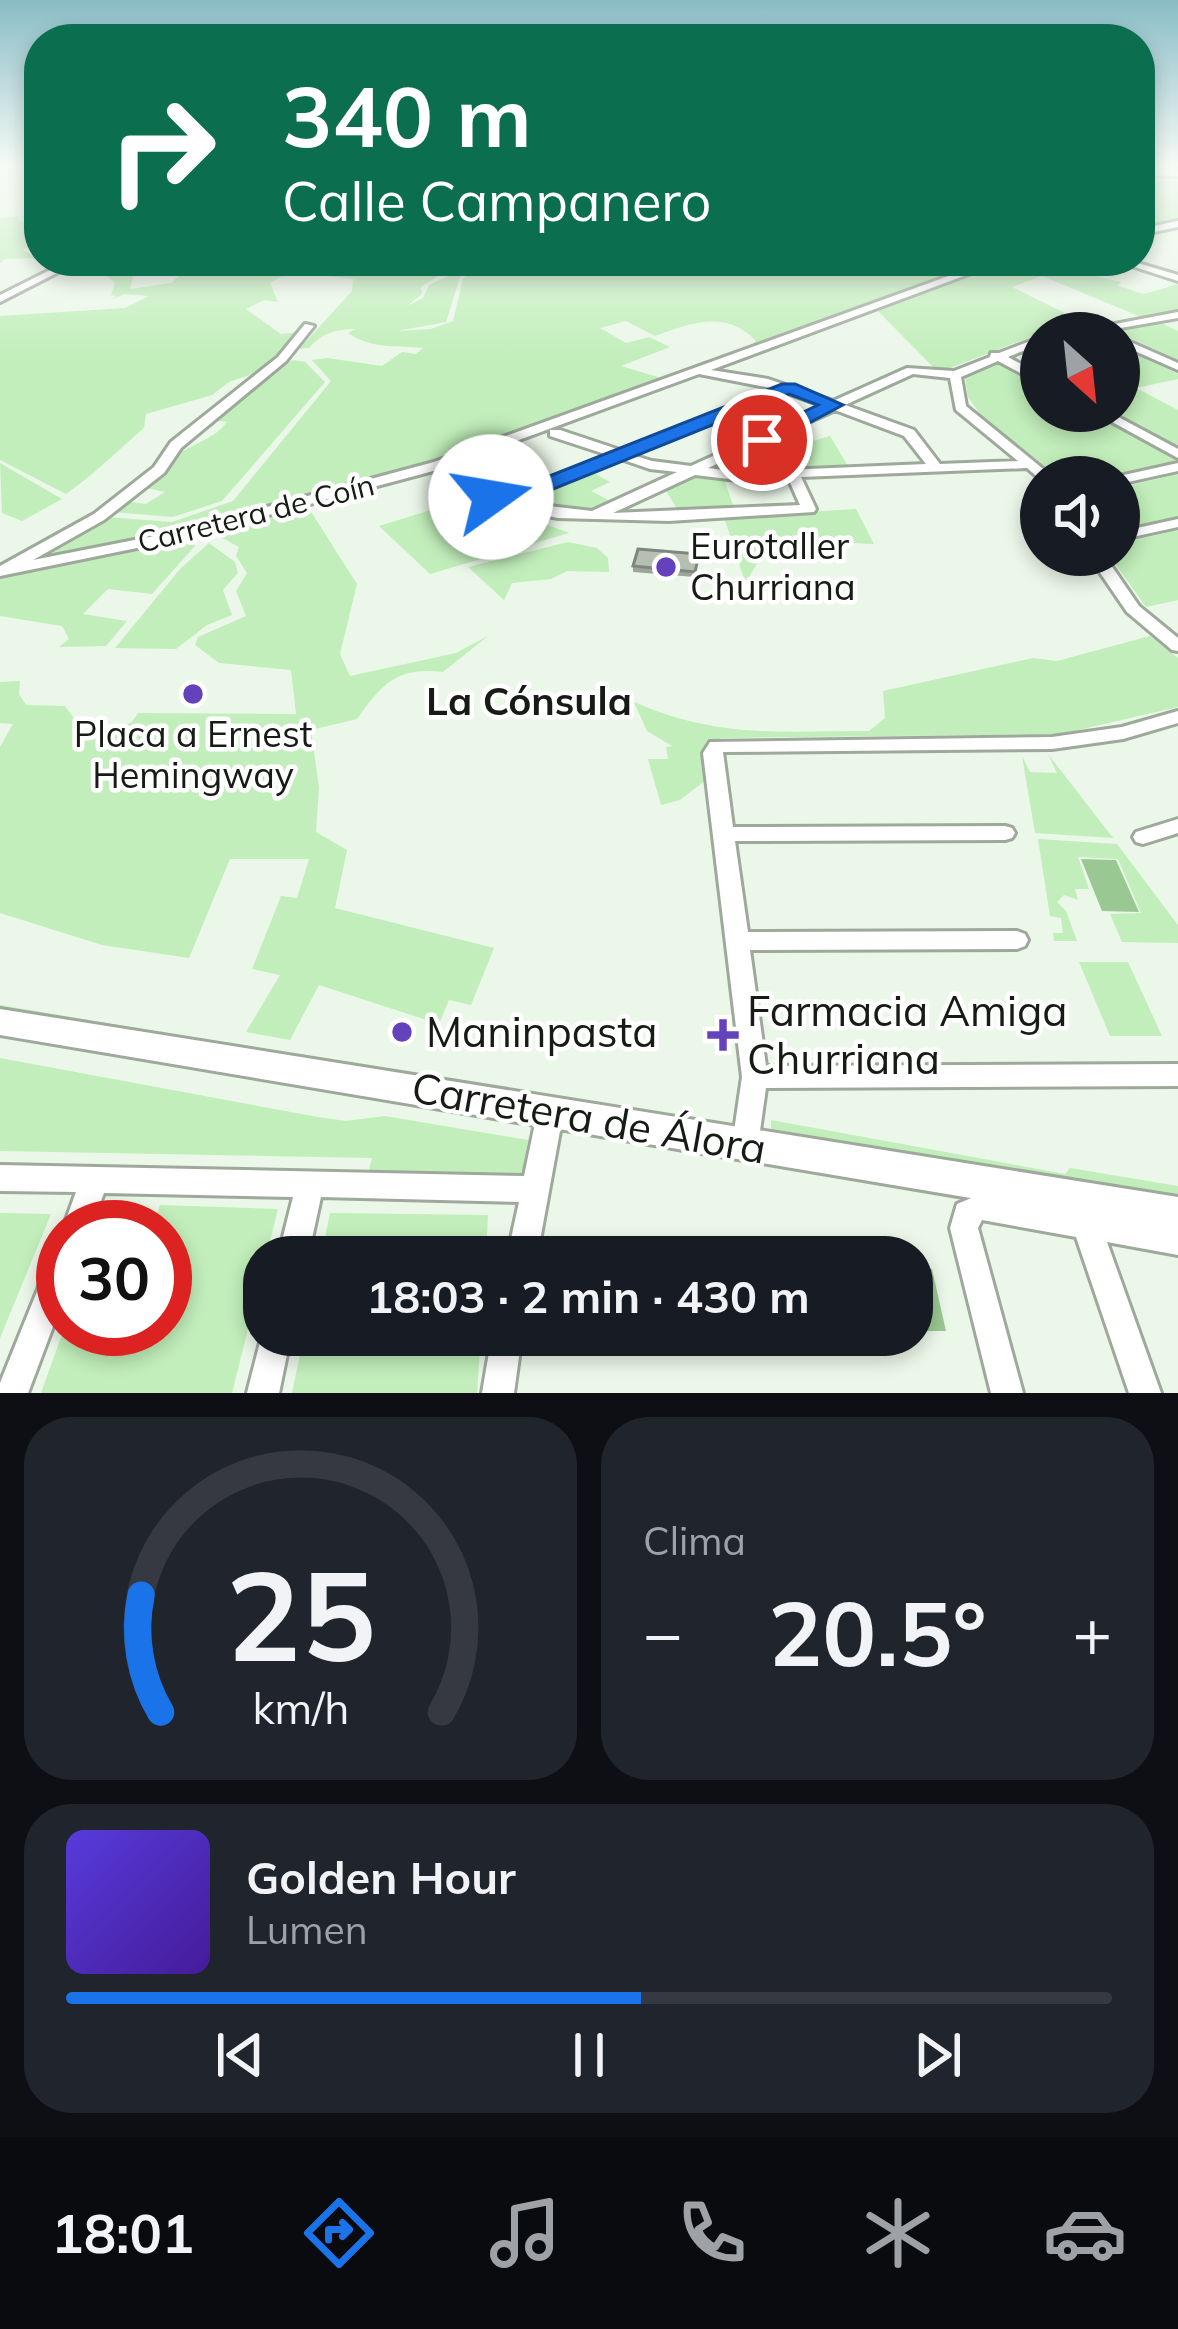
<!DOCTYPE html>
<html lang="es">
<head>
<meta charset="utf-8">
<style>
	body { margin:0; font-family:Mulish,sans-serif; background:#20242c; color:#f1f3f6; height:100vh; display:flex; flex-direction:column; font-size:45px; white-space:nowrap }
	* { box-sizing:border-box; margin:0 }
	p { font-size:39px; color:#9ea1a6 }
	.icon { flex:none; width:66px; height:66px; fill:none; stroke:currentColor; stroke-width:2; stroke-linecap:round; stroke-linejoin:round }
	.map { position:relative; height:1393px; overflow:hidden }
	.panel { display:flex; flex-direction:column; gap:24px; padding:24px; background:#0d0f14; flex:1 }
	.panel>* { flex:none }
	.hud { position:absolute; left:24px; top:24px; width:1131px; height:252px; border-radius:48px; box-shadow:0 6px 18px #0003; background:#0b6e4f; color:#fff; overflow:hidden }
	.needle { width:78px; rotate:153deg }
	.fabs { position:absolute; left:1020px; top:312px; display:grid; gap:24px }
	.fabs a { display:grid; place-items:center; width:120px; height:120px; border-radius:50%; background:#171b24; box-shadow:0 6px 18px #0003; font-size:60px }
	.speed { position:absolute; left:36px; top:1200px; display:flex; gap:24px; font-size:60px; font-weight:700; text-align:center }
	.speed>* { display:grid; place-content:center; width:156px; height:156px; border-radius:50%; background:#171b24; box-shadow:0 6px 18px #0003; line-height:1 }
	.speed .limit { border:18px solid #d22; background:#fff; color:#111 }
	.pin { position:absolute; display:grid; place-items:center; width:102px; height:102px; color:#fff; margin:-51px; border:6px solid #fff; border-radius:50%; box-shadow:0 3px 12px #0007 }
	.me { position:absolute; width:132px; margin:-66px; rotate:77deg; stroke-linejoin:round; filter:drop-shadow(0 0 9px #0008) }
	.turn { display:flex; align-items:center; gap:42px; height:252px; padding:0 60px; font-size:54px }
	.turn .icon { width:156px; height:156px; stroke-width:2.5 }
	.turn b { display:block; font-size:84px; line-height:102px }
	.big { font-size:90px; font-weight:700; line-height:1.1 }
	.panel .widget { flex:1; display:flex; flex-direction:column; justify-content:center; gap:18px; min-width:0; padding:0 42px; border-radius:48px; background:#20242c }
	.panel .dial { align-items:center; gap:0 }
	.dial svg { height:312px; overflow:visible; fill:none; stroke:#363941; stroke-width:7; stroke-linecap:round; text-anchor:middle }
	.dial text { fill:#f1f3f6; stroke:none }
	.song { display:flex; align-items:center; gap:36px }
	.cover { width:144px; height:144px; border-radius:18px; background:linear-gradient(135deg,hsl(250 70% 55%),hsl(260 70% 35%)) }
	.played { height:12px; border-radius:6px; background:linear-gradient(90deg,#1a73e8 55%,#363941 55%) }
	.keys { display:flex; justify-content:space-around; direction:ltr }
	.heat { display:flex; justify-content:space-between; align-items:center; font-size:66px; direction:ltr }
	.panel .tiles { flex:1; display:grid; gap:24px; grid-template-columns:1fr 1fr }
	.widget:last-child { grid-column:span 2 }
	.trip { position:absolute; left:243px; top:1236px; width:690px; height:120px; border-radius:48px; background:#171b24; box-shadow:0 6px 18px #0003; font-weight:700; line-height:120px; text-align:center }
	.tabs { display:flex; height:192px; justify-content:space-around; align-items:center; background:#090b0e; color:#9ea1a6 }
	.tabs .icon { width:84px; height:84px }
	.tabs .active { color:#1a73e8 }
	.tabs b { font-size:54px; color:#f1f3f6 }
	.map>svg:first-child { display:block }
	.green { fill:#c1eeba }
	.water { fill:#9ac893 }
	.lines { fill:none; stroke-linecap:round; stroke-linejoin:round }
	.minor-casing { stroke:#9ea99c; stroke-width:6 }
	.major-casing { stroke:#9ea99c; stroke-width:6 }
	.highway-casing { stroke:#9ea99c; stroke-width:6 }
	.minor { fill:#fff; fill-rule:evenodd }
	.major { fill:#fff; fill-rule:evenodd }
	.highway { fill:#fff; fill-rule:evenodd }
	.wall { fill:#9ca59a }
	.building { fill:#b5c0b3; stroke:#7f867d; stroke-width:3 }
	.route { fill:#1a73e8; stroke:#114b97; stroke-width:3 }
	.poi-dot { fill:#6442bb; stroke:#fff; stroke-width:4.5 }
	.labels { text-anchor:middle; stroke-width:9; stroke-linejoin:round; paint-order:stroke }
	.far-street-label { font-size:30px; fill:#171b16; stroke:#fff }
	.poi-label { font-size:36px; fill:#171b16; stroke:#fff; text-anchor:start }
	.neighbourhood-label { font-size:39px; font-weight:bold; fill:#171b16; stroke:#fff }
	.near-poi-label { font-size:42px; fill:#171b16; stroke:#fff; text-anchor:start }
	.near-street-label { font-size:42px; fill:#171b16; stroke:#fff }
</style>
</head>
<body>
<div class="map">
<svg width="1178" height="1393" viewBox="0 0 1178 1393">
	<rect width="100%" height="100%" fill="#ebf7e9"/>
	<path class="green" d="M 1140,180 L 1178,181 L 1178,221 L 1140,229 Z
		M 18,216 L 18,220 L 39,226 L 39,245 L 22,249 L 37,258 L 5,259 L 0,263 L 0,218 Z
		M 195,261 L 277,261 L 274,270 L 292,270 L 270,283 L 278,302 L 264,300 L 246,309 L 281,334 L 301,332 L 265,370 L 229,382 L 212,395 L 146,414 L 144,428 C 117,451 96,473 66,494 L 0,460 L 0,316 L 125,308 L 149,296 L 124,294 L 111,300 L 117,296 L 111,295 L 115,283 L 98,268 L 135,269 L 130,289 L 171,283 Z
		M 349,261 L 461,261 L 421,287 L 422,294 L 407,306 L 423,298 L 429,285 L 480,261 L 460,277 L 446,322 L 397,331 L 431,329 L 453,321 L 463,279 L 484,261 L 987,261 L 744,351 L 756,341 C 726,309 691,323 655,336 L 626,321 L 600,328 L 626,343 L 649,337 L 670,347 L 621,366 L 668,380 C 456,458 251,519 22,563 L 106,517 L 172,522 L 233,501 L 331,381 L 312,360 L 327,358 L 382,366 L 402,352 L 416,354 L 423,348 C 400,345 372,350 348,333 L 355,329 C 335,329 321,334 309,348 L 299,349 L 352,291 L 353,279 L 328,276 Z
		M 1011,261 L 1066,261 L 1054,266 L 1121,282 L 1118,286 L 1144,294 L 1178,284 L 1178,311 L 1141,317 L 1042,276 L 1012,287 L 1091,326 L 1041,333 L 950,368 L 934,368 L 878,311 Z
		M 1157,321 L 1178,331 L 1178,360 L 1111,329 Z
		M 1119,346 L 1178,374 L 1178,379 L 1136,388 L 1178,410 L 1178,447 L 1111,411 L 1119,411 Z
		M 294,360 L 305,362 L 325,382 L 222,501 L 173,517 L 112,512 L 123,501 L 146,504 L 165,492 L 142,487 C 155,478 169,460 178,454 C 196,442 213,440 227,422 L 215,420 L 279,366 Z
		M 997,360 L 1041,384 L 1041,411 L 1091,411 L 1178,462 L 1112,477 L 1058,477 L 985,421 L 968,397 L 965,377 Z
		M 830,436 L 849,468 L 764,472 L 757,456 L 791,455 L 788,448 Z
		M 0,463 L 62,499 L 22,521 L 2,513 Z
		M 590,471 L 610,482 L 591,491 L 612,502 L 590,512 L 519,500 Z
		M 1178,474 L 1178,518 L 1119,532 L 1119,488 Z
		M 691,478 L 724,479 L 734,508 L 680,514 L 665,489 Z
		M 473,497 L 569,533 L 430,574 L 379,526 Z
		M 308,507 L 357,584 L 340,654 L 350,676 L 456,653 L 488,636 L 443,672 C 397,667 383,683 357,719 L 311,730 L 319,787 L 316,832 L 347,850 L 335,908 L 494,948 L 471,1005 L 449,1000 L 439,1024 L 319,985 L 290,1040 L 246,1032 L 280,975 L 252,969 L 281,896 L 297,898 L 309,859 L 230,859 L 189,958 L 102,945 L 0,913 L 0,747 L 13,724 L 0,723 L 0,682 L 20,681 L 19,694 L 26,705 L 65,706 L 83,731 L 131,723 L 138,713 L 296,714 L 291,670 L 219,663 L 195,645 L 198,637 L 246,616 L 236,591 L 247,573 L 236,556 L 239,547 L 211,532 Z
		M 856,509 L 874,544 C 821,543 768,525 746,585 L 724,517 Z
		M 1178,530 L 1178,600 L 1146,607 L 1109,555 L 1119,555 L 1119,544 Z
		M 191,537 L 195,546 L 152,594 L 108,589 L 83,614 L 127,621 L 106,646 L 59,647 L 69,639 L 62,626 L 0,616 L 0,576 Z
		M 568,542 L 597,548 L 608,558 L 609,572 L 567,571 L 551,579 L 512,583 L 504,600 L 468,567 Z
		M 209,543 L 235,562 L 238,573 L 223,590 L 232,615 L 207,625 L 176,649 L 115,648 L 180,569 Z
		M 1150,636 L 1178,658 L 1178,707 L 1061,734 L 722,738 L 709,742 L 703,751 L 706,780 L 680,800 L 661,805 L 648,759 L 668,759 L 666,747 L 672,746 L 647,731 L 634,702 C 720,739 778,731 869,731 L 885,718 L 883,691 L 1033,658 L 1057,661 Z
		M 1048,754 L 1110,834 L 1114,838 L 1035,833 L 1022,756 L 1030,772 L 1057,773 Z
		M 1038,839 L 1117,844 L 1178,925 L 1178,943 L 1122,942 L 1110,914 L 1141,913 L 1118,859 L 1078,857 L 1089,889 L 1075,889 L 1078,900 L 1064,895 L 1057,902 L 1066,911 L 1077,941 L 1054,941 L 1053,933 L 1063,933 L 1061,918 L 1050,916 Z
		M 1079,962 L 1128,962 L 1162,1036 L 1110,1036 Z
		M 0,1005 L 297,1055 L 298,1059 L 0,1010 Z
		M 0,1058 L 318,1117 L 346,1121 L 385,1116 L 528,1140 L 522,1178 L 368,1174 L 372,1158 L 0,1151 Z
		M 771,1120 L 1065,1174 L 1070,1168 L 1178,1186 L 1178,1203 L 771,1138 Z
		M 160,1205 L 278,1209 L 232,1393 L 41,1393 L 64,1329 L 165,1329 L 165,1227 L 153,1227 Z
		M 0,1213 L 51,1214 L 0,1338 Z
		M 330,1213 L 488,1215 L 486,1257 L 321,1257 Z
		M 304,1335 L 481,1335 L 477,1393 L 292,1393 Z"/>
	<path class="water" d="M 1081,859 L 1116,860 L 1139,912 L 1102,911 Z
		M 912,1269 L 932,1269 L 946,1331 L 917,1331 Z"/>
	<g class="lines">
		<g class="minor-casing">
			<path id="minor" d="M 1178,221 L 1178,227 L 1140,235 L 1140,229 Z
				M 68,261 L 80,261 L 0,302 L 0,295 Z
				M 990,261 L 1004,261 L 711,370 L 768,379 L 833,401 L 907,368 L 954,371 L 990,357 L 991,353 L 999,353 L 1041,337 L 1041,344 L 1008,357 L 1041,375 L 1041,384 L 998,361 L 961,377 L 966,406 L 1053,477 L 1041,477 L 1041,480 L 1027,468 L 801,477 L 816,509 L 814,512 L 669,521 L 558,518 L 504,508 L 463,493 L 437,470 L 171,541 L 0,576 L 0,566 L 94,514 L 154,467 L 171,442 L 278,357 L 305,324 L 314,326 L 286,361 L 181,448 L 164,473 L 104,520 L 33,560 L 170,533 L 434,462 ZM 699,374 L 776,389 L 620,450 L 560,430 L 550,430 L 550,436 L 608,455 L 501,497 L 473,487 L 448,466 ZM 913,374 L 950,378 L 956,410 L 1018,461 L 940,464 L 914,430 L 845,405 ZM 787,393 L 823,406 L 691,466 L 652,461 L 632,455 ZM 835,410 L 904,436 L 926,464 L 737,472 L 708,468 ZM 621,459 L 650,469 L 677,472 L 592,511 L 514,502 ZM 695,475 L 737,480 L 788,478 L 800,505 L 613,513 Z
				M 1116,261 L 1131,261 L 1178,275 L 1178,281 Z
				M 1178,312 L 1178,318 L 1092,333 L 1068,333 Z
				M 1119,337 L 1178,363 L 1178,370 L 1119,344 Z
				M 1092,411 L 1107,411 L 1178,449 L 1178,458 Z
				M 1178,463 L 1178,471 L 1119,484 L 1119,477 L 1115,477 Z
				M 1178,519 L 1178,527 L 1119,540 L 1119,532 Z
				M 1088,555 L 1104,555 L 1139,606 L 1178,638 L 1178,651 L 1172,650 L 1127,612 Z
				M 1178,711 L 1178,723 L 1123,739 L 1052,749 L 723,752 L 733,827 L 1005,826 L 1012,828 L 1015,833 L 1012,838 L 1005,840 L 735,841 L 748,932 L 1017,931 L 1025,934 L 1028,940 L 1025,946 L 1017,949 L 750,950 L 766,1066 L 1178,1064 L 1178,1086 L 766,1088 L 758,1145 L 755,1154 L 745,1157 L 735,1154 L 732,1145 L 742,1077 L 703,753 L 710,742 L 1052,737 L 1122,727 Z
				M 1178,819 L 1178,833 L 1143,844 L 1136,842 L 1133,837 L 1136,832 Z
				M 551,1098 L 560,1101 L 564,1109 L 537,1257 L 507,1257 L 519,1202 L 321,1197 L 308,1257 L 278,1257 L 293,1197 L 104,1193 L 91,1227 L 63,1228 L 76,1192 L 0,1191 L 0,1165 L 524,1176 L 538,1109 L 542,1101 Z
				M 981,1194 L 1178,1227 L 1178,1255 L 1107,1242 L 1161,1393 L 1129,1393 L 1076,1237 L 982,1220 L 978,1228 L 1023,1393 L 991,1393 L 950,1228 L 957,1204 Z
				M 63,1248 L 63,1300 L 28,1393 L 0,1393 L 0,1383 L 53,1252 Z
				M 264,1327 L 264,1335 L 291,1335 L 279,1393 L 247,1393 Z
				M 492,1335 L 522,1335 L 514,1393 L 482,1393 Z"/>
		</g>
		<g class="major-casing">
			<path id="major" d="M 0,1009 L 1178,1197 L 1178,1233 L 0,1035 Z"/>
		</g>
		<g class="highway-casing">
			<path id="highway" d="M 1140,169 L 1178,170 L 1178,176 L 1140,175 Z"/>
		</g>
		<use href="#minor" class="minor"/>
		<use href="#major" class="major"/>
		<use href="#highway" class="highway"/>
	</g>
	<path class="wall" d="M 699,554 L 695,577 L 633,572 L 633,566 Z"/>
	<path class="building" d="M 638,549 L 699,554 L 695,572 L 633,566 Z"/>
	<linearGradient id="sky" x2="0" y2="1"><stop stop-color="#89bcc6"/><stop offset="0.46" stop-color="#f6fbf5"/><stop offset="1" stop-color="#f6fbf5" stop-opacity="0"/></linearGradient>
	<rect width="1178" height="362" fill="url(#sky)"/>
	<path class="route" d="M 782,384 L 795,384 L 843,405 L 769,444 L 755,444 L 755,435 L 818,405 L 789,394 L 511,506 L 496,506 L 481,497 L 491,490 L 504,494 Z"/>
	<g class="poi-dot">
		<circle cx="666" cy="567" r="12"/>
		<circle cx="193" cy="694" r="12"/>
		<circle cx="402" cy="1032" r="12"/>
		<path d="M717 1017h12v12h12v12h-12v12h-12v-12h-12v-12h12z"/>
	</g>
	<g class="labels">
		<g class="far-street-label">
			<text transform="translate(256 514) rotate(-14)" y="10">Carretera de Coín</text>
		</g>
		<g class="poi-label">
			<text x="690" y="559">Eurotaller<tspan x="690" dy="41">Churriana</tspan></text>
			<text x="193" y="747" text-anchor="middle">Placa a Ernest<tspan x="193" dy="41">Hemingway</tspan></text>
		</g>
		<g class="neighbourhood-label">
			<text x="529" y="715">La Cónsula</text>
		</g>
		<g class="near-poi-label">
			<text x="747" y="1026">Farmacia Amiga<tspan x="747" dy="48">Churriana</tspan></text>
			<text x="426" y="1047">Maninpasta</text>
		</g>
		<g class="near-street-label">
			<text transform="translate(589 1118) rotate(10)" y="15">Carretera de Álora</text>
		</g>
	</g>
</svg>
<div class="fabs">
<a><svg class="needle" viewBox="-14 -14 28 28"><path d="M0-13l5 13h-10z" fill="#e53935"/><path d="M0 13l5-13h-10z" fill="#9ea1a6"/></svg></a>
<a><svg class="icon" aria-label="sound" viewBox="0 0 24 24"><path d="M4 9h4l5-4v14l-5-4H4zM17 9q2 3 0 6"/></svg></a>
</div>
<div class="speed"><div class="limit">30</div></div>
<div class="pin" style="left:762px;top:440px;background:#d93025"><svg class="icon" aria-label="arrive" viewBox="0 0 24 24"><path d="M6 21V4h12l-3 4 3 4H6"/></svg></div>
<svg class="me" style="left:491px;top:497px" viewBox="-20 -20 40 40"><circle r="19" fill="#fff"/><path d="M0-13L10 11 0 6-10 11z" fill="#1a73e8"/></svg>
<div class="trip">18:03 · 2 min · 430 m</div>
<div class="hud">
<div class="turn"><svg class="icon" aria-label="right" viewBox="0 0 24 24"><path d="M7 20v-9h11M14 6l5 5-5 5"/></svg><div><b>340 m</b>Calle Campanero</div></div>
</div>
</div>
<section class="panel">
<div class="tiles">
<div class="widget dial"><svg viewBox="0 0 100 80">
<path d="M14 69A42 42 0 1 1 86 69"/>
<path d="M14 69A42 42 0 0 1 9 39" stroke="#1a73e8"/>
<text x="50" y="56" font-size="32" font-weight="700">25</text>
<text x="50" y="72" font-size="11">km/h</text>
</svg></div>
<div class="widget"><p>Clima</p>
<div class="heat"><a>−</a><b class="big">20.5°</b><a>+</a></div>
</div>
<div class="widget">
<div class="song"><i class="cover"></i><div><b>Golden Hour</b><p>Lumen</p></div></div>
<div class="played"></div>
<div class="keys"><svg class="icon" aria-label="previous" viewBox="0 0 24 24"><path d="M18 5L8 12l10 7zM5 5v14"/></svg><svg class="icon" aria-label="pause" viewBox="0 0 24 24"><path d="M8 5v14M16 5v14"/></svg><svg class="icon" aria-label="next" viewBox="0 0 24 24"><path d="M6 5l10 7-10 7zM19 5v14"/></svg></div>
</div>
</div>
</section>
<nav class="tabs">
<b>18:01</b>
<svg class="icon active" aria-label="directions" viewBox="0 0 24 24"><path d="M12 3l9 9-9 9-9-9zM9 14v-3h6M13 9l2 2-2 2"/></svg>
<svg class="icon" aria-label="music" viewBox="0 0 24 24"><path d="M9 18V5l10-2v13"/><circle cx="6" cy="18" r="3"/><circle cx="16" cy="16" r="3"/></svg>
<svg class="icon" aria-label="phone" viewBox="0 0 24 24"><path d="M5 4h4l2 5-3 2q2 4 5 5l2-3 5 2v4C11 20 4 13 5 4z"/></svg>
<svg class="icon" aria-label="climate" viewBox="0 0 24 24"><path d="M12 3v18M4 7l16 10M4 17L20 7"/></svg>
<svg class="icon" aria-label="car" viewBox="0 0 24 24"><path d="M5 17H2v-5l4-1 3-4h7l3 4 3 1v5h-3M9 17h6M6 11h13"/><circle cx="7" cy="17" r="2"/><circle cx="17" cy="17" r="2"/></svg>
</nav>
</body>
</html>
